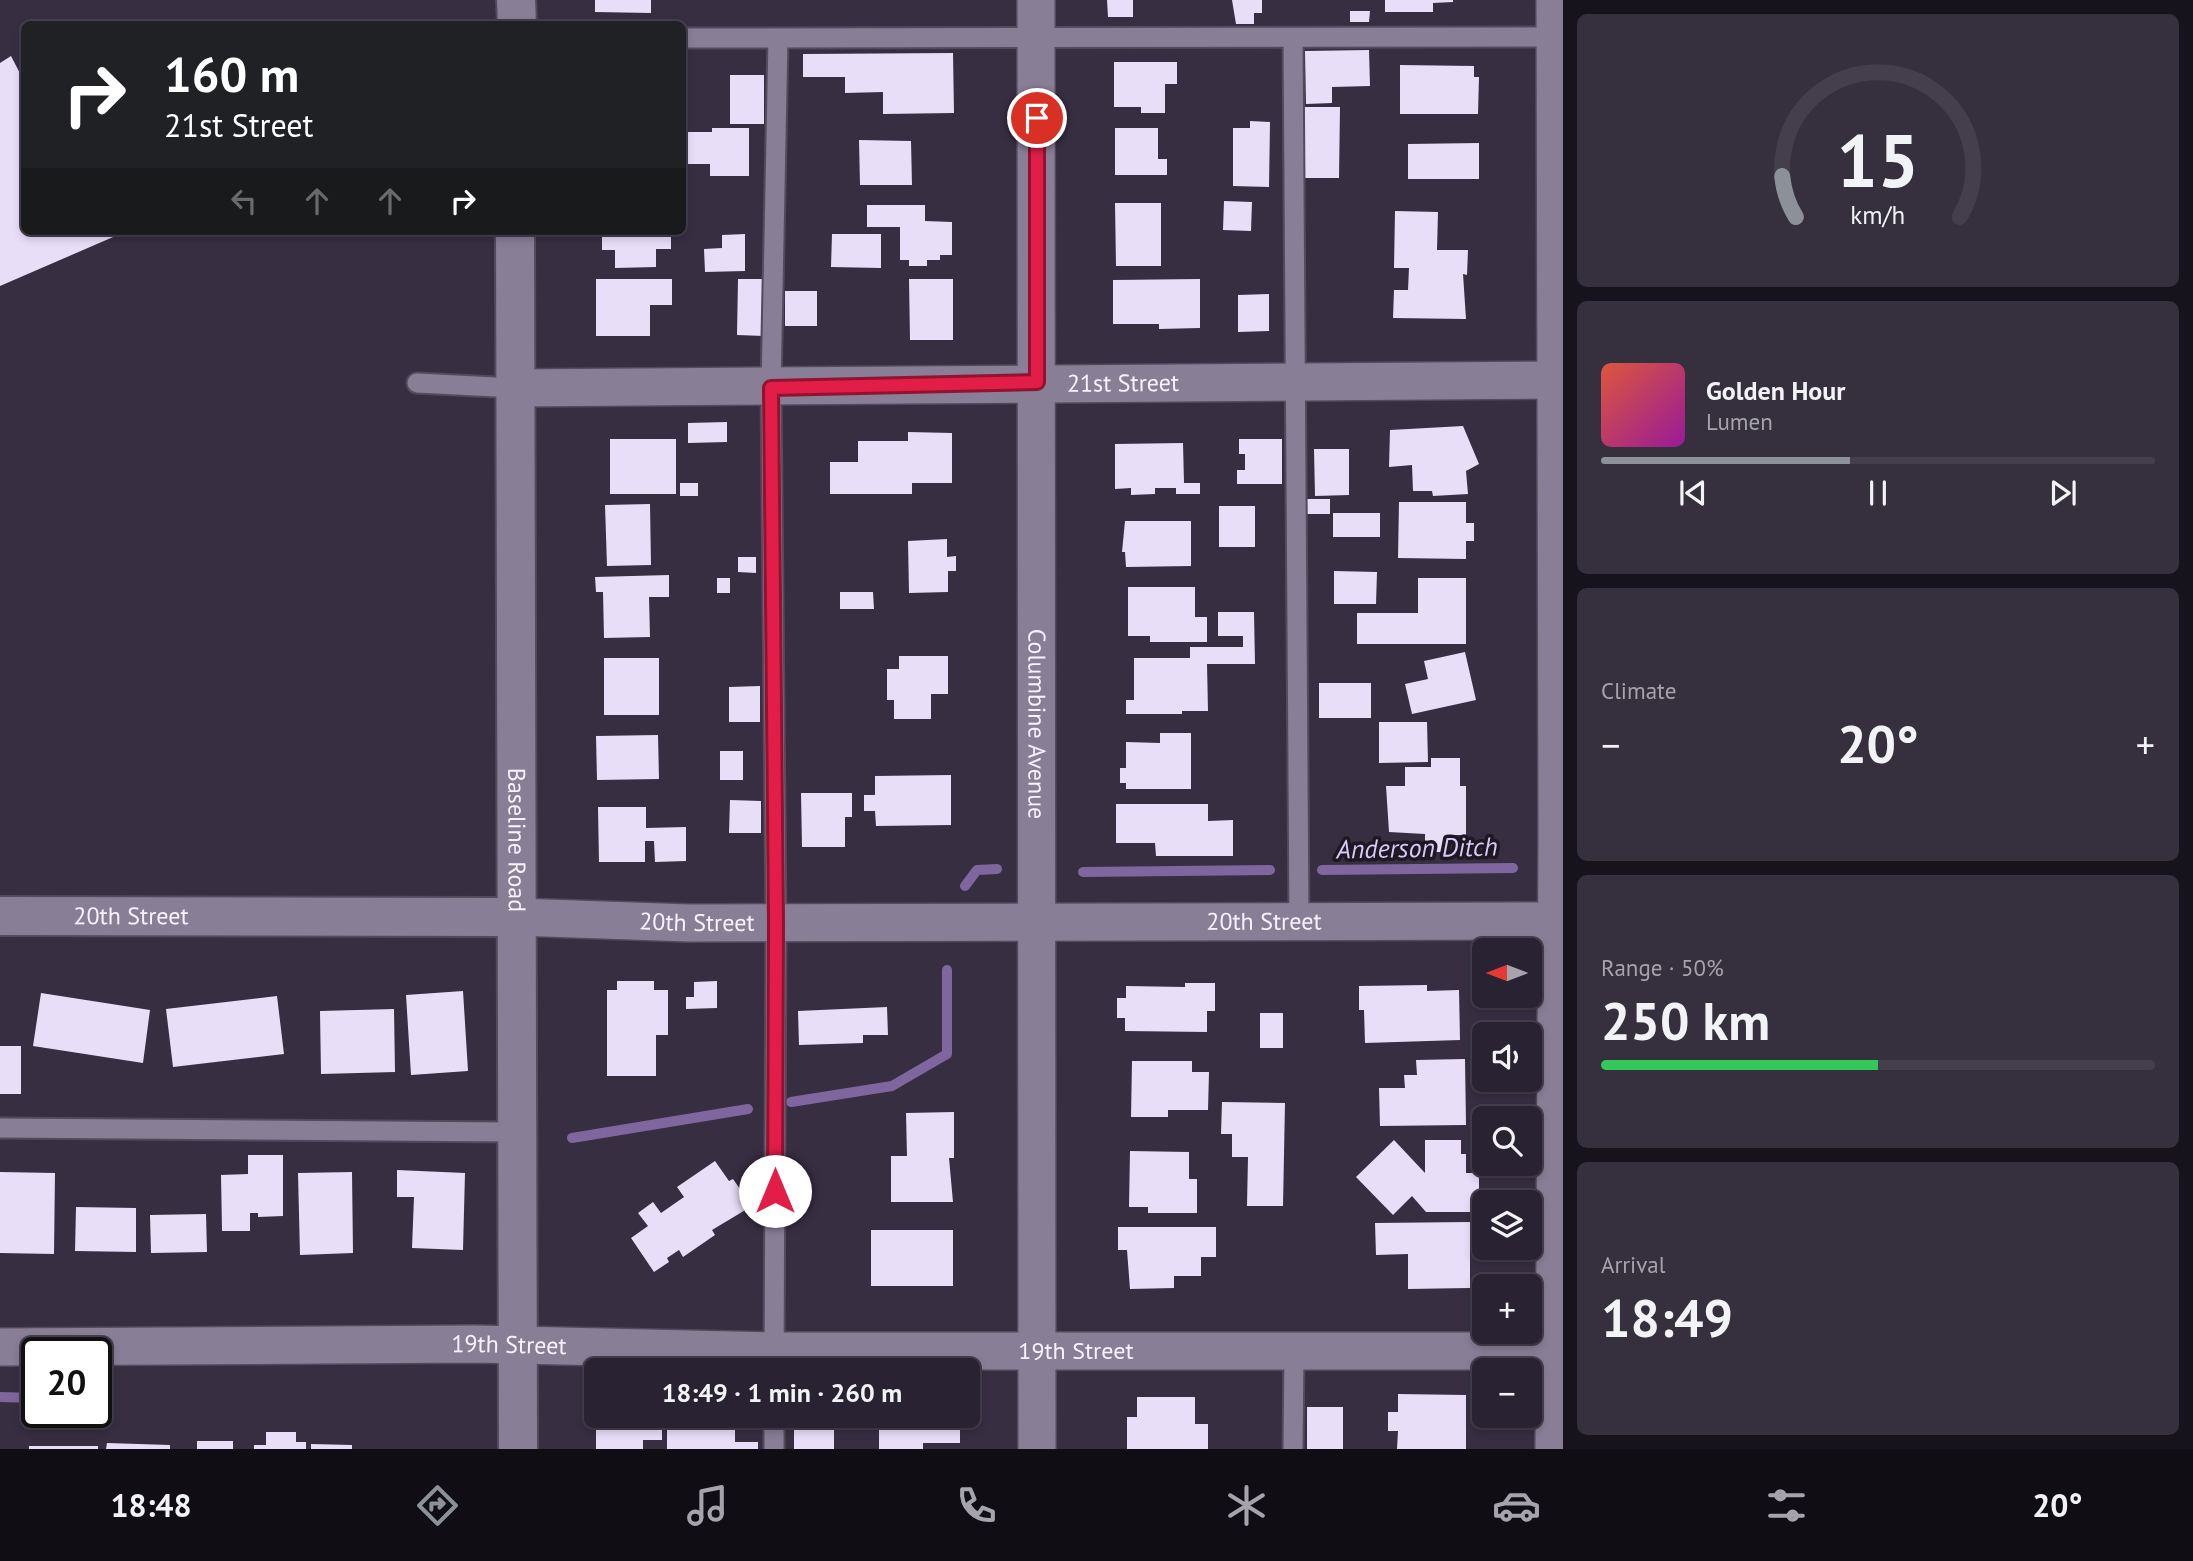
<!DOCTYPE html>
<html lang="en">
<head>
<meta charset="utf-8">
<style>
	body { margin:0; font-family:"PT Sans",sans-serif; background:#352f3e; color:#f1f3f6; height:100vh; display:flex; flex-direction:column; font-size:26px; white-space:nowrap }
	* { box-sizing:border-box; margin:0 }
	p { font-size:23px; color:#a5a4ac }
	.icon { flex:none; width:38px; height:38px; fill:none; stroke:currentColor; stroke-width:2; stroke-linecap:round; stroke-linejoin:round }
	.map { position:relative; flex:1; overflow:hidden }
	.sheet { display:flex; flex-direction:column; gap:14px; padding:14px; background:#17131c; width:630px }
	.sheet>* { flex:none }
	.guide { position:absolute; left:21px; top:21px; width:665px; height:214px; border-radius:10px; box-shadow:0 4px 10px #0003,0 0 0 2px #453f4d; background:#202124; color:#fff; overflow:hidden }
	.needle { width:46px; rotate:270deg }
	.tools { position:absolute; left:1472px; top:938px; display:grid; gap:14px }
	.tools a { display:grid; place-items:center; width:70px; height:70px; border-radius:10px; background:#292232; box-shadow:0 4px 10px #0003,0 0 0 2px #453f4d; font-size:35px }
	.speed { position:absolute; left:21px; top:1337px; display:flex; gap:14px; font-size:35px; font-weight:700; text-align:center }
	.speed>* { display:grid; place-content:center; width:91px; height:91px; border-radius:50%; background:#292232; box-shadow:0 4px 10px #0003,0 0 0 2px #453f4d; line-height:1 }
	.speed .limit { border:4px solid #111; border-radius:10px; background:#fff; color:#111 }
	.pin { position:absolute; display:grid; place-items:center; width:60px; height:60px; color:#fff; margin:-30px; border:4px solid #fff; border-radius:50%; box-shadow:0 2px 7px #0007 }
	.me { position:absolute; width:77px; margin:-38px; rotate:0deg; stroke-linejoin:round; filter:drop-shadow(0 0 5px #0008) }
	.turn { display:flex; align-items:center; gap:24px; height:147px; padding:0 28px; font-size:32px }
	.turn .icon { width:91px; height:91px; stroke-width:2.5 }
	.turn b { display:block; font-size:49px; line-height:60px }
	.lanes { display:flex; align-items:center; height:66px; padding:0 28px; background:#0003; justify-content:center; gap:35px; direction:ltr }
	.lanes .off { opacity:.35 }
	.big { font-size:52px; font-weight:600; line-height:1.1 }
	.sheet .tile { flex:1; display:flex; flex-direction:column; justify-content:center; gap:10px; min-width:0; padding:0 24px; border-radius:10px; background:#352f3e }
	.sheet .dial { align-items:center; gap:0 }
	.dial svg { height:182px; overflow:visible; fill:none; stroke:#453f4d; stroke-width:7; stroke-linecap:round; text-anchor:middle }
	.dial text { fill:#f1f3f6; stroke:none }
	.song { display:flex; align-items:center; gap:21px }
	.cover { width:84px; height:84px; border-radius:10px; background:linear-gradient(135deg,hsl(10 70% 55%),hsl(300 70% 35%)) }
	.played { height:7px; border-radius:4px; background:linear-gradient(90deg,#8c9099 45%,#453f4d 45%) }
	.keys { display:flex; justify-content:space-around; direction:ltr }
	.heat { display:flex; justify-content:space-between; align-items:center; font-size:38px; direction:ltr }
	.charge { height:10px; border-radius:5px; background:linear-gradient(90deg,#34c759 50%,#453f4d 0) }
	.trip { position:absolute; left:584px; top:1358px; width:396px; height:70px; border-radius:10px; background:#292232; box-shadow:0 4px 10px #0003,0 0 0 2px #453f4d; font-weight:600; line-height:70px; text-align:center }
	.tab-bar { display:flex; height:112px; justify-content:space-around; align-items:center; background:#100e14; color:#a5a4ac }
	.tab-bar .icon { width:49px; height:49px }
	.tab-bar .on { color:#8c9099 }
	.tab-bar b { font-size:32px; color:#f1f3f6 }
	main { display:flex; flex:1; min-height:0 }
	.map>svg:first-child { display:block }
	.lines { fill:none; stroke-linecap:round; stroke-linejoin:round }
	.stream { stroke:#80669e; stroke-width:10 }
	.building { fill:#e9def8 }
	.service-casing { stroke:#534b5c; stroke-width:23 }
	.minor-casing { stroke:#534b5c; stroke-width:40 }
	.tertiary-casing { stroke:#534b5c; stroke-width:42 }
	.service { stroke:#887e96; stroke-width:19 }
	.minor { stroke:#887e96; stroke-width:37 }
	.tertiary { stroke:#887e96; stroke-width:38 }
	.route-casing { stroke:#92132f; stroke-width:18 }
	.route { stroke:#e11d48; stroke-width:12 }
	.labels { text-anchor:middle; stroke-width:7; stroke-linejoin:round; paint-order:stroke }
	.street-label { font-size:24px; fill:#f7f3fd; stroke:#1d1922 }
	.water-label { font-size:26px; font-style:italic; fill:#ddc7f9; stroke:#1d1922 }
</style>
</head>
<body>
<main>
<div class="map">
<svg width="1563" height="1449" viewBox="0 0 1563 1449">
	<rect width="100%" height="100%" fill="#372e42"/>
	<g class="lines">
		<path class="stream" d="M 1322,870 L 1513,868
			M 1083,872 L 1270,870
			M 965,886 L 977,870 L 997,869
			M 791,1102 L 892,1086 L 947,1054 L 947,970
			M 572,1138 L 748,1109
			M 0,1397 L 37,1398"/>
	</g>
	<path class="building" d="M 595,0 L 651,0 L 651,13 L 595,12 Z
		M 1107,0 L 1133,0 L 1133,17 L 1108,17 Z
		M 1232,0 L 1262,0 L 1262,13 L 1254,13 L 1254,24 L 1236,24 Z
		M 1385,0 L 1453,0 L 1453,2 L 1433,3 L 1433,12 L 1385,12 Z
		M 1350,11 L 1370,11 L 1369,22 L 1350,22 Z
		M 1369,50 L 1370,86 L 1332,87 L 1332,103 L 1306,104 L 1305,51 Z
		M 953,53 L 954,113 L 883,114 L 883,92 L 845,93 L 845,77 L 803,77 L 803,54 Z
		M 11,56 L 24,81 L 24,231 L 127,231 L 0,286 L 0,63 Z
		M 1114,62 L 1177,62 L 1177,84 L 1165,84 L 1165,113 L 1141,113 L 1141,107 L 1114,107 Z
		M 1400,65 L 1474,66 L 1474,77 L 1479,77 L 1478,114 L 1400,114 Z
		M 730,75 L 764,75 L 764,124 L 730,124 Z
		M 1304,107 L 1340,107 L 1339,178 L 1303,178 Z
		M 1250,121 L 1270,122 L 1269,187 L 1233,186 L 1233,128 L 1250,128 Z
		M 712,128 L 749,128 L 749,176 L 710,176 L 710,164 L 682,164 L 682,132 L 712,132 Z
		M 1115,128 L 1158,128 L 1158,159 L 1167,159 L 1167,175 L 1115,175 Z
		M 859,140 L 911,141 L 912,185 L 860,185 Z
		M 1479,143 L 1479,179 L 1408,179 L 1408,144 Z
		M 1224,201 L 1252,202 L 1251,231 L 1223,230 Z
		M 1115,203 L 1161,203 L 1161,266 L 1116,266 Z
		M 867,205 L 925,205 L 925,221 L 952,222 L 952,255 L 940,255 L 940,260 L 927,260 L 927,266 L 909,266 L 909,260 L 900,260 L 900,227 L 867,227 Z
		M 1395,211 L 1438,212 L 1437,250 L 1468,250 L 1467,275 L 1463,274 L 1466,319 L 1393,318 L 1394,290 L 1408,290 L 1409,268 L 1394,268 Z
		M 602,231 L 671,231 L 671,249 L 656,249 L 656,267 L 615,268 L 615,250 L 602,250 Z
		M 745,234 L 745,271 L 705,272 L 704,249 L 722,248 L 722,235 Z
		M 832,234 L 881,234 L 881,268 L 831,267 Z
		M 596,279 L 672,279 L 672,305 L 650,305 L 650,336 L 596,336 Z
		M 738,279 L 765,279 L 765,336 L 737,335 Z
		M 909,279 L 953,279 L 953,340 L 910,340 Z
		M 1200,279 L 1200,328 L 1159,329 L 1159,324 L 1113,324 L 1113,280 Z
		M 785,291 L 817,291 L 817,326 L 785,326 Z
		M 1269,294 L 1269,331 L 1238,332 L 1238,295 Z
		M 727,422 L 727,442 L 688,443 L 688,423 Z
		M 1463,426 L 1479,464 L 1466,471 L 1468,494 L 1433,496 L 1432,491 L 1413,491 L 1412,465 L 1389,467 L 1390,430 Z
		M 908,432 L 952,433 L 952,483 L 912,483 L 912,494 L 830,494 L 830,462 L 858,462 L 858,441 L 908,441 Z
		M 610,439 L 676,439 L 676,494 L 610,494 Z
		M 1239,439 L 1282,439 L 1282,484 L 1237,484 L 1237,470 L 1245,470 L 1245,454 L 1239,454 Z
		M 1183,443 L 1184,483 L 1200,483 L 1200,494 L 1176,494 L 1176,488 L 1155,488 L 1155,494 L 1131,495 L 1131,488 L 1115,489 L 1115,444 Z
		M 1314,449 L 1349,449 L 1349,495 L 1315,496 Z
		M 680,483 L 698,483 L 698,496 L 680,496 Z
		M 1304,499 L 1330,499 L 1330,514 L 1304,514 Z
		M 1399,502 L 1466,502 L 1466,523 L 1474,523 L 1474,541 L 1466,541 L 1466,559 L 1398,558 Z
		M 650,504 L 651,565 L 607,566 L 605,505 Z
		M 1219,506 L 1255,506 L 1255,547 L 1219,547 Z
		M 1333,513 L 1380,513 L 1380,537 L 1333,537 Z
		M 1125,521 L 1191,521 L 1191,566 L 1126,567 L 1125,552 L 1122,552 Z
		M 947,539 L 947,557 L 956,556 L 956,571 L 948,571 L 948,592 L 909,593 L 908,541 Z
		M 738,557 L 756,557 L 756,573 L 738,572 Z
		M 1334,571 L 1377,572 L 1376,604 L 1334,604 Z
		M 669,575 L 669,597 L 649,597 L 650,637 L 604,638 L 603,592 L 596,592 L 595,577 Z
		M 717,578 L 730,578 L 730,593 L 717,593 Z
		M 1418,578 L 1466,578 L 1466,644 L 1357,644 L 1357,613 L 1418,613 Z
		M 1128,587 L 1195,587 L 1195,617 L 1207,617 L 1207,642 L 1150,642 L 1150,636 L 1128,636 Z
		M 840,592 L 873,592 L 874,609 L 840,609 Z
		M 1218,612 L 1254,612 L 1255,664 L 1207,664 L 1208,711 L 1182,711 L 1182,714 L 1126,714 L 1126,700 L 1134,700 L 1134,658 L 1190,658 L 1190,647 L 1243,647 L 1243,636 L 1218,636 Z
		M 1465,652 L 1476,700 L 1412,714 L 1405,684 L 1428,679 L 1424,661 Z
		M 899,656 L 948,656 L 948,694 L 931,694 L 931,719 L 894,719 L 894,700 L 887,700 L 887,669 L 899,669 Z
		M 604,658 L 659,658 L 659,715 L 604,715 Z
		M 1319,683 L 1371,683 L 1371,718 L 1319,718 Z
		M 760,686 L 760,722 L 729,722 L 729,687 Z
		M 1379,722 L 1427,722 L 1428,762 L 1379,763 Z
		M 1160,733 L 1191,733 L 1191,789 L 1126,789 L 1126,783 L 1120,783 L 1120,768 L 1126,768 L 1126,742 L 1160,743 Z
		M 658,735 L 659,779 L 597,780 L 596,736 Z
		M 720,751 L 743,751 L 743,780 L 720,780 Z
		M 1431,758 L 1460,758 L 1460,786 L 1466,786 L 1466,835 L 1450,835 L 1450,852 L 1425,852 L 1425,834 L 1389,832 L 1386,786 L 1405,786 L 1405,767 L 1431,767 Z
		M 951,775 L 951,825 L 876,826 L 875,811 L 864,811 L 864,795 L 875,795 L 875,776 Z
		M 801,793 L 852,793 L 852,817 L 845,817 L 845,847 L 802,847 Z
		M 730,800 L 761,801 L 761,833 L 729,833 Z
		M 1116,804 L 1208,804 L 1208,821 L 1233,820 L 1233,856 L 1156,856 L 1155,843 L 1116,843 Z
		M 598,807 L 646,807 L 646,828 L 686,827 L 686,861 L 655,862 L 654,841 L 645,841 L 645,862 L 599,862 Z
		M 617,981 L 654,981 L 654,990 L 668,990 L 668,1035 L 656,1035 L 656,1076 L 607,1076 L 607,990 L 617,990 Z
		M 717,981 L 717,1008 L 686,1009 L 686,997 L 694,997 L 694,982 Z
		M 1185,983 L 1215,983 L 1215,1011 L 1207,1011 L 1207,1032 L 1125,1031 L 1125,1018 L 1117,1018 L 1117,998 L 1126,998 L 1126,986 L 1185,987 Z
		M 1427,985 L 1427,991 L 1459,990 L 1460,1040 L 1365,1043 L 1364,1010 L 1359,1010 L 1359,986 Z
		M 463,991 L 468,1071 L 411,1075 L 406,995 Z
		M 41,993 L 150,1010 L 143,1063 L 33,1046 Z
		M 277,996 L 284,1054 L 173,1067 L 166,1009 Z
		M 887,1007 L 888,1035 L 863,1035 L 863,1043 L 799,1045 L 798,1011 Z
		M 394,1009 L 395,1072 L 321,1074 L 320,1011 Z
		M 1260,1013 L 1283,1013 L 1283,1048 L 1260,1048 Z
		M 0,1046 L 21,1046 L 21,1094 L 0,1094 Z
		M 1465,1059 L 1466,1125 L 1380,1126 L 1379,1088 L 1405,1088 L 1404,1075 L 1417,1075 L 1416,1060 Z
		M 1132,1061 L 1192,1061 L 1192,1072 L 1209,1072 L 1208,1110 L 1168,1110 L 1168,1117 L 1131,1117 Z
		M 1222,1102 L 1285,1103 L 1283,1206 L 1247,1206 L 1248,1157 L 1232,1157 L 1232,1134 L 1221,1134 Z
		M 954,1112 L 954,1158 L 949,1158 L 953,1202 L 891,1202 L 891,1156 L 907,1156 L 906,1113 Z
		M 1394,1140 L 1425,1173 L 1425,1140 L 1461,1140 L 1461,1154 L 1466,1154 L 1466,1173 L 1479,1173 L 1479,1212 L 1426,1212 L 1412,1196 L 1393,1215 L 1356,1177 Z
		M 1130,1151 L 1189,1152 L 1189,1179 L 1197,1179 L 1197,1213 L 1148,1213 L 1148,1207 L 1129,1207 Z
		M 248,1155 L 283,1155 L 283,1216 L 258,1217 L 258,1213 L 250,1213 L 250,1231 L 222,1231 L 221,1175 L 248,1174 Z
		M 715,1161 L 729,1181 L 733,1179 L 752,1206 L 712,1230 L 715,1235 L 683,1257 L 679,1250 L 667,1258 L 669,1262 L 654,1272 L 631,1238 L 648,1226 L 638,1213 L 653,1202 L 661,1213 L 684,1197 L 677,1187 Z
		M 397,1170 L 465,1173 L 463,1250 L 412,1248 L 414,1197 L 397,1197 Z
		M 0,1172 L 55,1173 L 54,1254 L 0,1253 Z
		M 352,1172 L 353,1253 L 300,1255 L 298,1173 Z
		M 76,1207 L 136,1208 L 136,1252 L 75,1251 Z
		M 206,1214 L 207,1252 L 151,1253 L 150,1215 Z
		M 1470,1222 L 1470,1288 L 1408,1289 L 1408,1254 L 1376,1255 L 1375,1223 Z
		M 1118,1227 L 1216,1227 L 1216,1257 L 1201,1257 L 1201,1276 L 1174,1276 L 1174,1288 L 1130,1289 L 1127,1250 L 1118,1250 Z
		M 871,1230 L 953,1230 L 953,1286 L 871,1286 Z
		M 1398,1394 L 1466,1395 L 1466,1449 L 1397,1449 L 1398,1431 L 1388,1431 L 1388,1412 L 1398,1412 Z
		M 1137,1397 L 1195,1397 L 1195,1424 L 1208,1424 L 1208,1449 L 1127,1449 L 1127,1417 L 1137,1417 Z
		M 1307,1407 L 1343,1407 L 1343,1449 L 1307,1449 Z
		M 596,1416 L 662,1416 L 662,1440 L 643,1440 L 643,1449 L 596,1449 Z
		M 667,1416 L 735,1416 L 735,1442 L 758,1442 L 758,1449 L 667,1449 Z
		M 794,1416 L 823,1416 L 823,1425 L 834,1425 L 834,1449 L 794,1449 Z
		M 895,1416 L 960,1416 L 960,1443 L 923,1443 L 923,1449 L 879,1449 L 879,1422 L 895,1422 Z
		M 266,1432 L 296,1432 L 296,1442 L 306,1442 L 306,1449 L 254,1449 L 254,1445 L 266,1445 Z
		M 197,1441 L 233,1441 L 233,1449 L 197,1449 Z
		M 107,1443 L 170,1445 L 170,1449 L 106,1449 Z
		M 311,1444 L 352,1445 L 352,1449 L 311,1449 Z
		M 29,1446 L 98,1446 L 98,1449 L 29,1449 Z"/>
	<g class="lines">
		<g class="service-casing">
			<path id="service" d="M 682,38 L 1562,37
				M 1293,38 L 1299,922
				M 417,383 L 514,388
				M 0,1128 L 516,1132
				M 774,1370 L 776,923 L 771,388 L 778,38
				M 774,1416 L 774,1449
				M 1293,1449 L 1294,1351"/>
		</g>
		<g class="minor-casing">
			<g id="minor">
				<path id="s1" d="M 1036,0 L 1037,1449"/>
				<path id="s2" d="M 514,388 L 1563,380"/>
				<path id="s3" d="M 517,917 L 689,923 L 1563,921"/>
				<path id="s4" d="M 0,1347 L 474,1344 L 774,1351 L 1563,1351"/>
				<path d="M 1554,1449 L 1557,834 L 1555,0"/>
			</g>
		</g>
		<g class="tertiary-casing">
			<g id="tertiary">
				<path d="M 516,0 L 517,24"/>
				<path id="s5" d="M 515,231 L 518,1449"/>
				<path id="s6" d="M 0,916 L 517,917"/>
			</g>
		</g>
		<use href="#service" class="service"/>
		<use href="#minor" class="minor"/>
		<use href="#tertiary" class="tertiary"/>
	</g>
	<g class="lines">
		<g class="route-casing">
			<path id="route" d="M 775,1191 L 776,923 L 771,388 L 1037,382 L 1037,118"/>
		</g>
		<use href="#route" class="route"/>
	</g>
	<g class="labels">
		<g class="street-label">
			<text dy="8" stroke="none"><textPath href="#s2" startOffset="609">21st Street</textPath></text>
			<text dy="8" stroke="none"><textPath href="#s1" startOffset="724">Columbine Avenue</textPath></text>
			<text dy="8" stroke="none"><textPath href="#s5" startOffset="609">Baseline Road</textPath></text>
			<text dy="8" stroke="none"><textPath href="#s6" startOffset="131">20th Street</textPath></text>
			<text dy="8" stroke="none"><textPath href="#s3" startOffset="180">20th Street</textPath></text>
			<text dy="8" stroke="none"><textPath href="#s3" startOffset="747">20th Street</textPath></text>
			<text dy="8" stroke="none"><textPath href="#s4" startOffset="509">19th Street</textPath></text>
			<text dy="8" stroke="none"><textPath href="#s4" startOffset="1076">19th Street</textPath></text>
		</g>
		<g class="water-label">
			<text transform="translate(1417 848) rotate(-1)" y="9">Anderson Ditch</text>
		</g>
	</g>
</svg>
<div class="tools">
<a><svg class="needle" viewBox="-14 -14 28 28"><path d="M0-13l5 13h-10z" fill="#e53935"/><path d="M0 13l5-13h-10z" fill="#a5a4ac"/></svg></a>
<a><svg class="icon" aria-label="sound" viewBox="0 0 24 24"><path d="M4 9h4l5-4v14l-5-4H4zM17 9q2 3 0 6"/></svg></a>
<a><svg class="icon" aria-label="search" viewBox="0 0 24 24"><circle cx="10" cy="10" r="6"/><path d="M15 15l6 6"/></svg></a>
<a><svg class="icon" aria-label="layers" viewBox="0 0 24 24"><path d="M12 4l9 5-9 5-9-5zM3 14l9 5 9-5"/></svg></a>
<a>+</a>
<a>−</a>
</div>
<div class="speed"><div class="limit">20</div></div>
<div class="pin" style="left:1037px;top:118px;background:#d93025"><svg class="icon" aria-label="arrive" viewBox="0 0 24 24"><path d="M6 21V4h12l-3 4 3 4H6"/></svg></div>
<svg class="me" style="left:775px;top:1191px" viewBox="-20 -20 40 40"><circle r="19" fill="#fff"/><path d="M0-13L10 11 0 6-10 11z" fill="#e11d48"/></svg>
<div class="trip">18:49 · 1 min · 260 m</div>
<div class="guide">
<div class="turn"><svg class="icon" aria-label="right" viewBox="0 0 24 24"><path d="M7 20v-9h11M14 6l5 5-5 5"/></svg><div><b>160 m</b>21st Street</div></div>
<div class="lanes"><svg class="icon off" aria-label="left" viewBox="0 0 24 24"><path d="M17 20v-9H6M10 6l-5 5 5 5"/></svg><svg class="icon off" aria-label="ahead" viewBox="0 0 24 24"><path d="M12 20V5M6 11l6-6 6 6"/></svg><svg class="icon off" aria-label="ahead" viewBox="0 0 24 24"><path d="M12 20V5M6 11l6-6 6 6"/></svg><svg class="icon" aria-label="right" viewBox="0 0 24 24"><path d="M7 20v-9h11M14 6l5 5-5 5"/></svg></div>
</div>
</div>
<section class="sheet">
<div class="tile dial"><svg viewBox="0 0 100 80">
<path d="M14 69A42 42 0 1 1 86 69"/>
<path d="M14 69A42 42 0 0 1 8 51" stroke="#8c9099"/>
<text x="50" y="56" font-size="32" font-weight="700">15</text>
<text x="50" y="72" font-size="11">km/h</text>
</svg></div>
<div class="tile">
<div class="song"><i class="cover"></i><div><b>Golden Hour</b><p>Lumen</p></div></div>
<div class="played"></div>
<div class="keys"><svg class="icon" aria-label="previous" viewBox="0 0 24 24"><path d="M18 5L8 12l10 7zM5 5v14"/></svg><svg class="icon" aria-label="pause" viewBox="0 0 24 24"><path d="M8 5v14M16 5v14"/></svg><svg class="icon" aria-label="next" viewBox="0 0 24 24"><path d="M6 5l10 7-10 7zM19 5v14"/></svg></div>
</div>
<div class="tile"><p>Climate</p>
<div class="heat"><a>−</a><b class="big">20°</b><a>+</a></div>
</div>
<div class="tile"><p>Range · 50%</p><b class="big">250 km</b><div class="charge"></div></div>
<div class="tile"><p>Arrival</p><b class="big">18:49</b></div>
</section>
</main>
<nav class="tab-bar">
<b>18:48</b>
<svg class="icon on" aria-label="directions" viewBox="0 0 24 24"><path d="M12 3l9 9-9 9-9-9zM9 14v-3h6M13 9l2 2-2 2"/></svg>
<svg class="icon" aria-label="music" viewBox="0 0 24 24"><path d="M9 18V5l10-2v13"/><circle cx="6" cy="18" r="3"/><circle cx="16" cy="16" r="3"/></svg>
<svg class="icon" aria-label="phone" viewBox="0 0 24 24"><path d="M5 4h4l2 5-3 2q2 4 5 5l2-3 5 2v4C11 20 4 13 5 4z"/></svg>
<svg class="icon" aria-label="climate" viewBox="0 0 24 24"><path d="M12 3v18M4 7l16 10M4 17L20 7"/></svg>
<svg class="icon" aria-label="car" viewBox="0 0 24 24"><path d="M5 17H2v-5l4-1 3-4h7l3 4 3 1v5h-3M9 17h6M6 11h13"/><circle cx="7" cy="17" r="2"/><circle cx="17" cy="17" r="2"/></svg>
<svg class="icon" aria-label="filters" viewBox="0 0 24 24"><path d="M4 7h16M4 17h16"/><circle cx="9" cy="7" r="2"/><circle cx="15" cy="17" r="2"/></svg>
<b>20°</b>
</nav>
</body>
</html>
